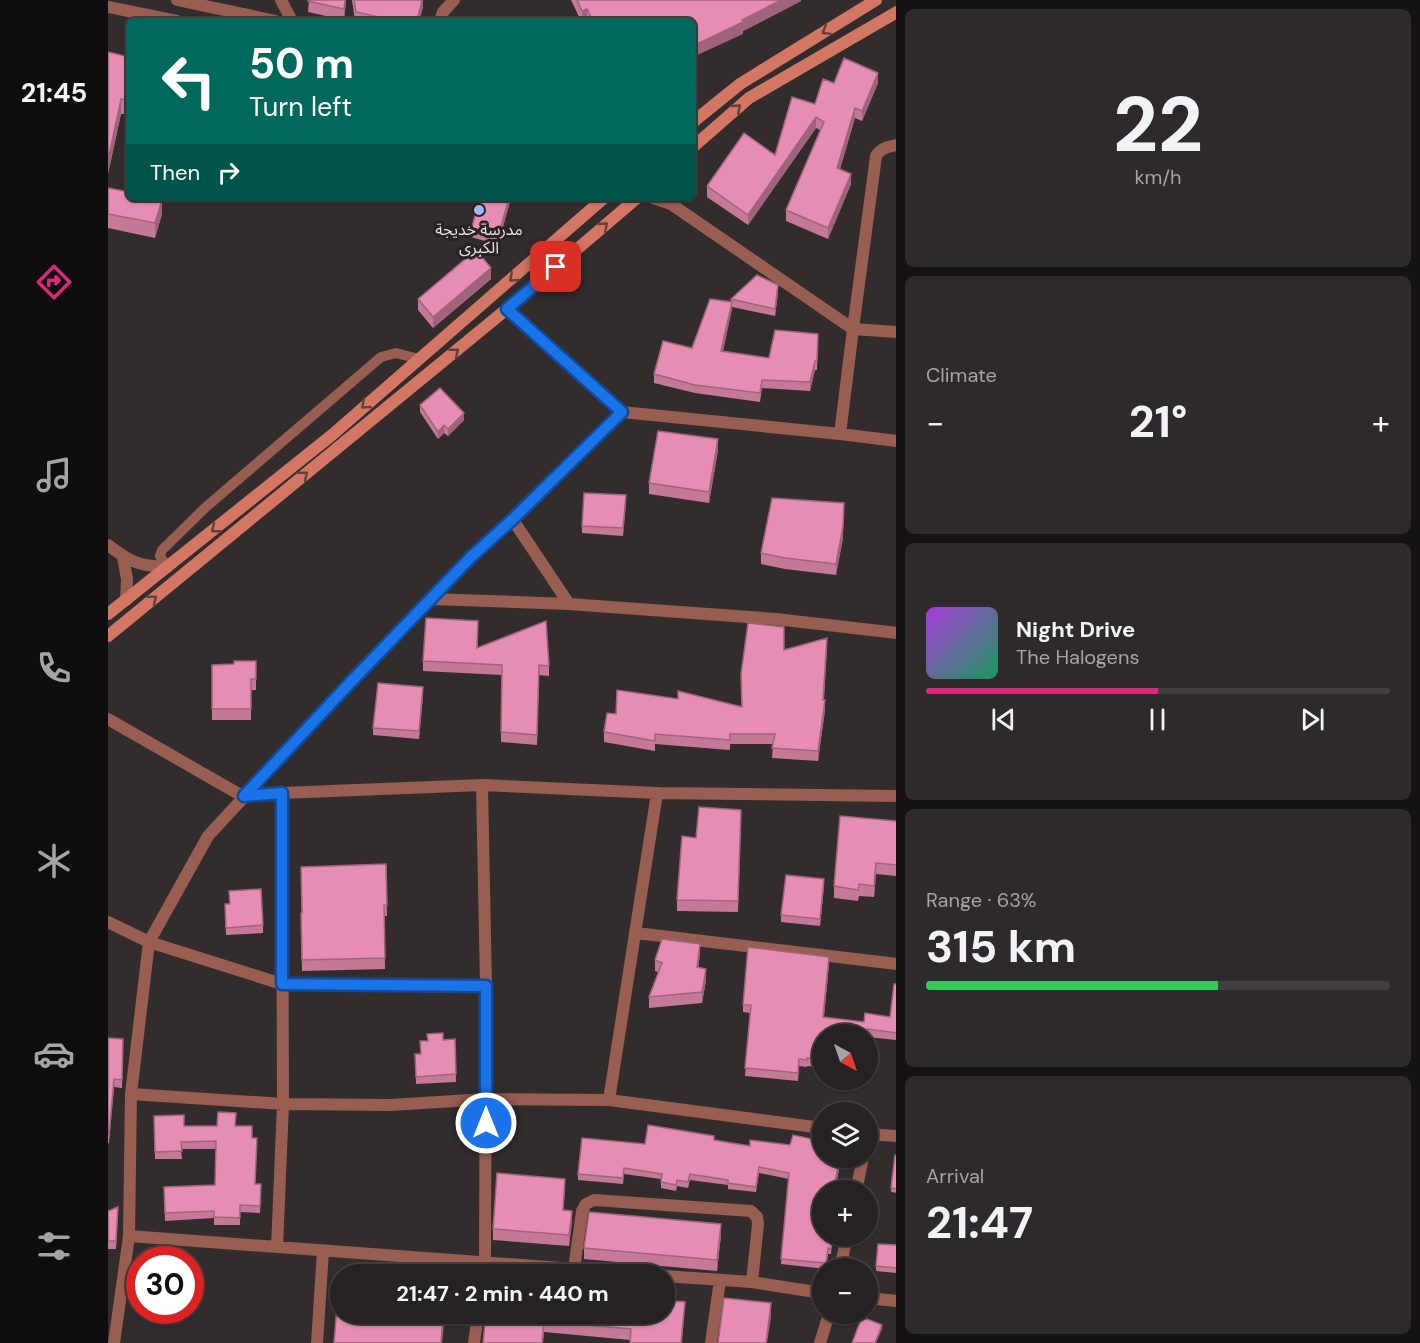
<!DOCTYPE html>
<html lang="en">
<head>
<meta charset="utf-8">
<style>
	body { margin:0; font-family:"DM Sans","Noto Sans Arabic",sans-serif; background:#2e292a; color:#f1f3f6; height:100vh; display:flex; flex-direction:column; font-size:22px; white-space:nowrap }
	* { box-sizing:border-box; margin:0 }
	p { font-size:20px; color:#a4a3a5 }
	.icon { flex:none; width:33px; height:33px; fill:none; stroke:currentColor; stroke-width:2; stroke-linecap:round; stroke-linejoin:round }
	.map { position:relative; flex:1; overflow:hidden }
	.sheet { display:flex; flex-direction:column; gap:9px; padding:9px; background:#151213; width:524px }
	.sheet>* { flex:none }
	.hud { position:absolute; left:18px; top:18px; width:570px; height:183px; border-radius:9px; box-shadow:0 2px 4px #0004,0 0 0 2px #423e40; background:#00695c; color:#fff; overflow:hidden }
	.needle { width:39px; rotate:140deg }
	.tools { position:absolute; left:704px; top:1024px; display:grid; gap:12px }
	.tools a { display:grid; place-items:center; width:66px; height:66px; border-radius:50%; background:#262122; box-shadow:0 2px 4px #0004,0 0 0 2px #423e40; font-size:30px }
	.speed { position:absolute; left:18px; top:1246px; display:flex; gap:12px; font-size:30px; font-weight:700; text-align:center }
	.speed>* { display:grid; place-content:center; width:78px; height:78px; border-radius:50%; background:#262122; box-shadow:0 2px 4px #0004,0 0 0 2px #423e40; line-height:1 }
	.speed .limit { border:9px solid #d22; background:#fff; color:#111 }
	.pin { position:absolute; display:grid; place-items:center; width:51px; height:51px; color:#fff; margin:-26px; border-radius:12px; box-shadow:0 3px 9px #0006 }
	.me { position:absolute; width:66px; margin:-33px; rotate:0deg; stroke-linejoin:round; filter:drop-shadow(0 0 4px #0008) }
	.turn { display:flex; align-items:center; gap:21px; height:126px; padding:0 24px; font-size:27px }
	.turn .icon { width:78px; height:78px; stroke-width:2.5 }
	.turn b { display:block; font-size:42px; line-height:51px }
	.then { display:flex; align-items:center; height:57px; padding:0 24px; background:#0003; gap:12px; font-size:22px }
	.big { font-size:45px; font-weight:700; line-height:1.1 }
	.sheet .tile { flex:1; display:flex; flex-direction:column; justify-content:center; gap:9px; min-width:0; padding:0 21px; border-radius:9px; background:#2e292a }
	.sheet .dial { align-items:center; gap:0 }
	.dial b { font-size:78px; line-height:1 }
	.song { display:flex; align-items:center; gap:18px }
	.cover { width:72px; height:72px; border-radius:9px; background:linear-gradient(135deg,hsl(280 70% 55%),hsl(150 70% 35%)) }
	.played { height:6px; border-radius:3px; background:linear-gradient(90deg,#db2777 50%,#423e40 50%) }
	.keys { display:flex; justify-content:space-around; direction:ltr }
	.heat { display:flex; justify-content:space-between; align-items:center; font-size:33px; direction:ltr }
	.charge { height:9px; border-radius:4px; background:linear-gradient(90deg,#34c759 63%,#423e40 0) }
	.trip { position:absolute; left:222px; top:1264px; width:345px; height:60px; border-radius:30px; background:#262122; box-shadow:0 2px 4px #0004,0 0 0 2px #423e40; font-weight:700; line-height:60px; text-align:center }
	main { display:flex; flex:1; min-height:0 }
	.tab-bar { display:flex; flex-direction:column; width:108px; justify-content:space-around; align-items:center; background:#0f0d0e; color:#a4a3a5 }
	.tab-bar .icon { width:42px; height:42px }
	.tab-bar .selected { color:#db2777 }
	.tab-bar b { font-size:27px; color:#f1f3f6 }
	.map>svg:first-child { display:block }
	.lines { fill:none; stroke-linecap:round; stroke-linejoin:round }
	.lane { stroke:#985e52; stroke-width:10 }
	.street { stroke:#985e52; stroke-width:12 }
	.secondary { stroke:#d37764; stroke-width:12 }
	.wall { fill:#c57999 }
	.shaded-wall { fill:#a0637d }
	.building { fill:#e58db2; stroke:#a0637d; stroke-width:1.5 }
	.oneway { stroke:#64403a }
	.route-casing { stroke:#114b97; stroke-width:15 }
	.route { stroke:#1a73e8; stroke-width:10 }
	.poi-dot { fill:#a2b2fd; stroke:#282323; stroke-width:2 }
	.labels { text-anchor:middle; stroke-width:6; stroke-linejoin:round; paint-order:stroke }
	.poi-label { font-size:16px; fill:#e6e2e2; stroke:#282323 }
</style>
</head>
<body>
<main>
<nav class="tab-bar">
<b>21:45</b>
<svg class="icon selected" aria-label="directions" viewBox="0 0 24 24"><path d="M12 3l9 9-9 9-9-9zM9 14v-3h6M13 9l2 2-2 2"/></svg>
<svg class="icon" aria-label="music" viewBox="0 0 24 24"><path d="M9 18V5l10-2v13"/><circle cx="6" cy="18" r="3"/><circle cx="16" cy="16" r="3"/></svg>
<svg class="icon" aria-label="phone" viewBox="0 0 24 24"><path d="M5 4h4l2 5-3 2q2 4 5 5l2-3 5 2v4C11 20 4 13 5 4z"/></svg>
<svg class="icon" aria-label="climate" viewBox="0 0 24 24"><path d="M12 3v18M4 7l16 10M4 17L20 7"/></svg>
<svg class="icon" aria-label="car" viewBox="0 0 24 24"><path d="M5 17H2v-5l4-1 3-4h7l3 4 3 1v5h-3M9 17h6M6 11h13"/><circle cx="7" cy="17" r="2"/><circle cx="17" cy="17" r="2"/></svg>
<svg class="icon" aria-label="filters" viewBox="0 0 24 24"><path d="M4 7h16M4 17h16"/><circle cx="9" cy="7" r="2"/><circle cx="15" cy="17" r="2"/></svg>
</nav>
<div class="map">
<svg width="789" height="1343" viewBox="0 0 789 1343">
	<rect width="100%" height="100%" fill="#322c2d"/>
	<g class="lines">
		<path class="lane" d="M 59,567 L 52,556 L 54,550 L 98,507 L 273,357 L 288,353 L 311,359"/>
		<path class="street" d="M 69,0 L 168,21
			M 173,0 L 184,21
			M 0,7 L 69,21
			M 332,21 L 335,12 L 346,0
			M 545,198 L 563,204 L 745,329 L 789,332
			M 399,309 L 514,412 L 732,434 L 789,441
			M 732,434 L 745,329 L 768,156 C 773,148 779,147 789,145
			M 405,520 L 461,604
			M 0,545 C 22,562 31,566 59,567
			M 15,557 L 19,579 L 18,600
			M 323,599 L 461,604 L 668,619 L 789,633
			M 0,719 L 136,797 L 174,793 L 374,785 L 549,793 L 789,796
			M 374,785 L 378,986 L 377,1262 L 375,1275
			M 0,922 L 41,942 L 174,984 L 378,986
			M 528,933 L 789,964
			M 23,1094 L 175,1104 L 282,1105 L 379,1099 L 501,1100 L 714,1128
			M 501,1100 L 549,793
			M 759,1134 L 789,1136
			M 748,1191 L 755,1158
			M 21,1236 L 548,1275
			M 169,1247 L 175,1104 L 174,793
			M 466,1269 L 474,1211 L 478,1204 L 486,1200 L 643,1211 L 649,1217 L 650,1224 L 644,1282
			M 732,1269 L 739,1236
			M 556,1276 L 644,1282 L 714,1293
			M 759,1298 L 789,1301
			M 6,1343 L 21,1236 L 23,1094 L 41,942 L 100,836 L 239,686 L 363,557 L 405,520 L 514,412
			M 209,1343 L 215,1251
			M 366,1343 L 370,1314
			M 603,1343 L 612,1280
			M 712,1343 L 721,1314"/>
		<path class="secondary" d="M 585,122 L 632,84 L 768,0
			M 585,147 L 641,98 L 789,12
			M 0,614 L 224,435 L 496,198
			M 0,636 L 399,309 L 529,198"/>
	</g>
	<path class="wall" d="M 201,0 L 238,0 L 236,20 L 200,12 Z
		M 244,0 L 315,0 L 315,7 L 311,21 L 247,21 Z
		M 463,0 L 693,0 L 693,1 L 635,31 L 635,34 L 585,21 L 473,21 Z
		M 0,52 L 21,57 L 21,114 L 13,114 L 0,174 Z
		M 726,83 L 770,83 L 754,121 L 747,118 L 732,169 L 743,184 L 720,239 L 678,221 L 678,210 L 712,130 L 708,128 L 640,225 L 599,197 L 599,186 L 667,155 L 707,104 Z
		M 0,188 L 54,214 L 47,238 L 0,228 Z
		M 372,198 L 403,198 L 390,245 L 363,237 L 363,230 Z
		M 383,279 L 325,328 L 310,310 L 310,299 Z
		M 670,293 L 667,316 L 624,307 L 615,351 L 661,358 L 710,334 L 709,370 L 707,370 L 702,391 L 654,388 L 652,402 L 587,393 L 546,383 L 546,374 L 584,348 L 623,302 L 623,299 Z
		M 312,405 L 356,420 L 340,436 L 336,433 L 330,439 L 312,412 Z
		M 610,450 L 601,503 L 541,494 L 541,483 Z
		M 518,503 L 515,536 L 474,533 L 474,526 Z
		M 735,538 L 728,575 L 677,569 L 653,564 L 653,553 Z
		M 370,631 L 369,648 L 441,666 L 441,676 L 431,675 L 429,745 L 393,742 L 394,675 L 315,671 L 315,661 Z
		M 719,648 L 716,700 L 717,710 L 710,761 L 664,758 L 665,744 L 622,744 L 622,750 L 547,744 L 547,751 L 496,742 L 496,732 L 508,714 L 570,699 L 634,706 L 676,650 Z
		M 148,661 L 148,690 L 143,690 L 143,720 L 104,720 L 104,665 L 126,664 Z
		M 315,695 L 311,739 L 265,735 L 265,728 Z
		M 633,821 L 630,912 L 569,911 L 569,900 L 588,838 Z
		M 789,821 L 789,876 L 768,874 L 766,897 L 751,896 L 750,901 L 726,898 L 726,886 Z
		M 278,864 L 279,916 L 276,916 L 277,969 L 194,971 L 193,913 Z
		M 716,886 L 712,926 L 673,922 L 673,915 Z
		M 117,904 L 121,904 L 155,925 L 155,933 L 118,935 Z
		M 592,954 L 590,967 L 598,980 L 594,1003 L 541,1008 L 541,997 L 550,972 L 547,971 L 547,960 Z
		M 721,964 L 716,1017 L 756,1022 L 782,1017 L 789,984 L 789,1040 L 759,1037 L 759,1035 L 714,1035 L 714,1067 L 699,1066 L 699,1067 L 691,1066 L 690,1081 L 637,1076 L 642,1013 L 635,1012 L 635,1005 Z
		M 0,1038 L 15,1039 L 14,1088 L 6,1087 L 1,1143 L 0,1143 Z
		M 347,1039 L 348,1082 L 308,1084 L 307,1054 L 312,1054 L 335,1040 Z
		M 46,1116 L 76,1126 L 128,1126 L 144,1138 L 147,1184 L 153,1184 L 152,1213 L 132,1212 L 132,1225 L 106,1225 L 106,1218 L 57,1221 L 56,1187 L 107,1185 L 108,1149 L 73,1149 L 74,1159 L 47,1159 Z
		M 606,1140 L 714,1158 L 733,1158 L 727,1191 L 714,1236 L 727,1236 L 727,1238 L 724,1238 L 723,1254 L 720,1254 L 718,1269 L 673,1264 L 681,1179 L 651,1173 L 648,1192 L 620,1189 L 620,1185 L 582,1180 L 580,1188 L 569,1186 L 568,1191 L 553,1188 L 553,1179 L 516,1174 L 515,1184 L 470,1180 L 470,1174 L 537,1144 Z
		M 789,1156 L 789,1193 L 783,1192 Z
		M 457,1190 L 455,1210 L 464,1221 L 461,1246 L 385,1240 L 385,1229 Z
		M 0,1211 L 10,1214 L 8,1249 L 0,1249 Z
		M 613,1235 L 609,1271 L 476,1259 L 476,1248 Z
		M 789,1245 L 789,1273 L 768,1271 L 768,1266 Z
		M 577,1313 L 522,1340 L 436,1332 L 435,1343 L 375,1343 L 378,1314 Z"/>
	<path class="shaded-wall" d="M 237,0 L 238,0 L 236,20 L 236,9 Z
		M 314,0 L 315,0 L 315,7 L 311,21 L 309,21 Z
		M 673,0 L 693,0 L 693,1 L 635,31 L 635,34 L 585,57 L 585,46 Z
		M 479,9 L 479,20 L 474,21 L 474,11 Z
		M 770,73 L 770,83 L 754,121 L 754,111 Z
		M 13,99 L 13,114 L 0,174 L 0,160 Z
		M 747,108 L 747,118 L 729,178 L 729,168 Z
		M 708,117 L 708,128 L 640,225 L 640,215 Z
		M 743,174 L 743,184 L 720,239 L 720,228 Z
		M 401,198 L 403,198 L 390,245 L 390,237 Z
		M 54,200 L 54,214 L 47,238 L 47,223 Z
		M 383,268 L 383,279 L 325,328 L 325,317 Z
		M 670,285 L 670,293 L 667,316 L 667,309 Z
		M 624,302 L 624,310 L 613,360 L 613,351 Z
		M 707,361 L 707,370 L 702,391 L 702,382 Z
		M 356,413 L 356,420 L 340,436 L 340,429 Z
		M 336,425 L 336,433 L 330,439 L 330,432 Z
		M 610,439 L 610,450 L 601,503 L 601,492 Z
		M 736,503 L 735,538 L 728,575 L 728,564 Z
		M 315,687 L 315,695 L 311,739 L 311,731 Z
		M 717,700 L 717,710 L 710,761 L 710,751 Z
		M 768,863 L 768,874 L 766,897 L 766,886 Z
		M 716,879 L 716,886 L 712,926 L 712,919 Z
		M 592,944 L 592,954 L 589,978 L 589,967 Z
		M 721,957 L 721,964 L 715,1025 L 715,1017 Z
		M 598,969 L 598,980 L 594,1003 L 594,992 Z
		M 732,1158 L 733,1158 L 727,1191 L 725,1191 Z
		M 464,1211 L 464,1221 L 461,1246 L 461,1235 Z
		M 613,1224 L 613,1235 L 609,1271 L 609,1260 Z
		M 577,1302 L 574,1343 L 573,1343 Z
		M 663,1303 L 663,1317 L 659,1343 L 658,1343 Z
		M 335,1314 L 337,1314 L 334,1343 L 333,1343 Z
		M 774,1325 L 774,1329 L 768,1343 L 767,1343 Z"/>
	<path class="building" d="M 201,0 L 237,0 L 236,9 L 200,1 Z
		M 246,0 L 314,0 L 309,21 L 289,21 L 248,12 Z
		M 469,0 L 673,0 L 634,20 L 635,22 L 585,46 L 585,21 L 485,21 L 479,9 L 474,11 Z
		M 0,52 L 21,57 L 21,100 L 13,99 L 0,160 Z
		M 736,58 L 770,73 L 754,111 L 747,108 L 729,168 L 743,174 L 720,228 L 678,210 L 716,122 L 708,117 L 640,215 L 599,186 L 636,133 L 667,155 L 684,97 L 707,104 L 715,79 L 726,83 Z
		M 0,188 L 21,192 L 21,198 L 46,198 L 54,200 L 47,223 L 0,214 Z
		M 372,198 L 401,198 L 390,237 L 363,230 Z
		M 368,250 L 383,268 L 325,317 L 310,299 Z
		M 649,275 L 670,285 L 667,309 L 623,299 Z
		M 602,299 L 624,302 L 613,351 L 661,358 L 667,330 L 710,334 L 709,361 L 707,361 L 702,382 L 654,380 L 652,393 L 587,385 L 546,374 L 555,341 L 584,348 Z
		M 332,388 L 356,413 L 340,429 L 336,425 L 330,432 L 312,405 Z
		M 550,431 L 610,439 L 601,492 L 541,483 Z
		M 476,493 L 518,495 L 515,528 L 474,526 Z
		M 664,498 L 736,503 L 735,527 L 728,564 L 677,558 L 653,553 Z
		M 318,618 L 370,621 L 369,648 L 438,621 L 441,666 L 431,665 L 429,735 L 393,732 L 394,665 L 315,661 Z
		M 640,623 L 676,627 L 676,650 L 719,638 L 715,700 L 717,700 L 710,751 L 664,748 L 667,734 L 622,734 L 622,740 L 547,734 L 547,741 L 496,732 L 499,713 L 508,714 L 509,690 L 570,699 L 570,691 L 634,707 L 633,674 Z
		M 126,661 L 148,661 L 148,679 L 143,679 L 143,709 L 104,709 L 104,665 L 126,664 Z
		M 270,683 L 315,687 L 311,731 L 265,728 Z
		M 591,807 L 633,810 L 630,901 L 569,900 L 574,836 L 588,838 Z
		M 732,816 L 789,821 L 789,865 L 768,863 L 766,886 L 751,884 L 750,890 L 726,886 Z
		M 278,864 L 279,905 L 276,905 L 277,958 L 194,960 L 193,913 L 194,913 L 193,867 Z
		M 678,875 L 716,879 L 712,919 L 673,915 Z
		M 153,889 L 155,925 L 118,928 L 117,904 L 122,904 L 121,891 Z
		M 554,939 L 592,944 L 589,967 L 598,969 L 594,992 L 541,997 L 554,963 L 547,960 Z
		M 640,947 L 721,957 L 715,1017 L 756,1022 L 757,1013 L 782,1017 L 786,984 L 789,984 L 789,1033 L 759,1029 L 758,1035 L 714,1035 L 714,1060 L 699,1058 L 699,1060 L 691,1059 L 690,1073 L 637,1068 L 643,1005 L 635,1005 Z
		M 335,1033 L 335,1040 L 347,1039 L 348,1074 L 308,1077 L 307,1054 L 313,1054 L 312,1041 L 320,1041 L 319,1034 Z
		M 0,1038 L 15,1039 L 14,1080 L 6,1079 L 1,1136 L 0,1136 Z
		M 110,1112 L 128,1113 L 127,1126 L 144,1126 L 144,1138 L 149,1138 L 147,1184 L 153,1184 L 152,1206 L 132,1205 L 132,1218 L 106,1217 L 106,1211 L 57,1213 L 56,1187 L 107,1185 L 108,1141 L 73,1142 L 74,1151 L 47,1152 L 46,1116 L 76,1115 L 76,1126 L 109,1126 Z
		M 540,1125 L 606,1136 L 606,1140 L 642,1146 L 642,1140 L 682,1145 L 685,1135 L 714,1141 L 714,1158 L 732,1158 L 725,1191 L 714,1191 L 714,1236 L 724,1236 L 723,1249 L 720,1248 L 718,1263 L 673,1259 L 681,1173 L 651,1167 L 648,1187 L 620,1183 L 620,1180 L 582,1174 L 580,1182 L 569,1180 L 568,1185 L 553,1182 L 554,1174 L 516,1168 L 515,1178 L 470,1174 L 474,1138 L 537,1144 Z
		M 787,1155 L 789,1156 L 789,1189 L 783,1188 Z
		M 389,1173 L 457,1179 L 455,1210 L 464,1211 L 461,1235 L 385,1229 Z
		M 10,1207 L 8,1241 L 0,1241 L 0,1211 Z
		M 481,1212 L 613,1224 L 609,1260 L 476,1248 Z
		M 770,1244 L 789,1245 L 789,1268 L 768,1266 Z
		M 307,1268 L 339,1271 L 339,1275 L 306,1275 Z
		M 382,1271 L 429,1275 L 381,1275 Z
		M 616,1298 L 663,1303 L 658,1343 L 610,1343 Z
		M 556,1300 L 577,1302 L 573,1343 L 522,1343 L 523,1329 L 436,1321 L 434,1343 L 375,1343 L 378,1314 L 556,1314 Z
		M 229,1305 L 232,1306 L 232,1314 L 335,1314 L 333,1343 L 226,1343 Z
		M 754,1317 L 774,1325 L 767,1343 L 744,1343 Z"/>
	<defs><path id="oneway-chevron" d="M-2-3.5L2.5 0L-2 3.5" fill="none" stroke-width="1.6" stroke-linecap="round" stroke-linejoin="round" transform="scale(1.5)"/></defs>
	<g class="oneway">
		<use href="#oneway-chevron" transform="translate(718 31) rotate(148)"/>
		<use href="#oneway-chevron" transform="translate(629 108) rotate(-41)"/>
		<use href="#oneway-chevron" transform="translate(496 226) rotate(-41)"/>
		<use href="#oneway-chevron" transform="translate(405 278) rotate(139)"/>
		<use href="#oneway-chevron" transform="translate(347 352) rotate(-39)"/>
		<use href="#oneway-chevron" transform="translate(257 405) rotate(139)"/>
		<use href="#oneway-chevron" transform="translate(196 475) rotate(-39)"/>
		<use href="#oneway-chevron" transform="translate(107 529) rotate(142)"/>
		<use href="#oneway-chevron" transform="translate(45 599) rotate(-39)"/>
	</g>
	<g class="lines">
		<g class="route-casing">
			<path id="route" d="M 378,1123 L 378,986 L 174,984 L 174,793 L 136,796 L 239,686 L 363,557 L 405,519 L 514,412 L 399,309 L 448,267"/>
		</g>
		<use href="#route" class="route"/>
	</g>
	<circle class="poi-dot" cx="371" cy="210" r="6"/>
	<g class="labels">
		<g class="poi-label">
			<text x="371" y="235">مدرسة خديجة<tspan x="371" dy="18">الكبرى</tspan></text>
		</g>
	</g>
</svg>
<div class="tools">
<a><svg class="needle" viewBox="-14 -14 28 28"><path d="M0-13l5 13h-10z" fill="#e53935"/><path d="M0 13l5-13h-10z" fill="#a4a3a5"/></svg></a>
<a><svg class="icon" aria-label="layers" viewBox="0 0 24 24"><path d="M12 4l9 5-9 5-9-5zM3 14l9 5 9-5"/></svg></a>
<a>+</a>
<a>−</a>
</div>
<div class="speed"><div class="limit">30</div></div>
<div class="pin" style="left:448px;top:267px;background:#d93025"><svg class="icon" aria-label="arrive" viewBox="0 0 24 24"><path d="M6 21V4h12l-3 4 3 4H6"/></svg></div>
<svg class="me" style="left:378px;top:1123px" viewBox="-20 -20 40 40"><circle r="17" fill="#1a73e8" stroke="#fff" stroke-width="3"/><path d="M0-11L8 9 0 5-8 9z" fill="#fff"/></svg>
<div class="trip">21:47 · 2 min · 440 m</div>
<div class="hud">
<div class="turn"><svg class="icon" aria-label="left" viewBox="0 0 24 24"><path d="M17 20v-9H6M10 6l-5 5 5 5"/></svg><div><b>50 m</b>Turn left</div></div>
<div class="then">Then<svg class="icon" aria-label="right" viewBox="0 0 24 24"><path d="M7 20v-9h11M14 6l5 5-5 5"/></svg></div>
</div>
</div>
<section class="sheet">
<div class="tile dial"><b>22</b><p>km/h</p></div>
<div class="tile"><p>Climate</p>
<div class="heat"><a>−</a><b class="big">21°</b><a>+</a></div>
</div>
<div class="tile">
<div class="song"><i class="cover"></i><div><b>Night Drive</b><p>The Halogens</p></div></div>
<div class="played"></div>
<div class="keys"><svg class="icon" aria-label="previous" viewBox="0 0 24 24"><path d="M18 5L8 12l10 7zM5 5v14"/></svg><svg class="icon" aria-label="pause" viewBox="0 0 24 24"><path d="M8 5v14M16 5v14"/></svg><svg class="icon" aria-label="next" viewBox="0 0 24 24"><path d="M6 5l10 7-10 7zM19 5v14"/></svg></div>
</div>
<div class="tile"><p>Range · 63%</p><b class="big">315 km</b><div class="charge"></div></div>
<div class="tile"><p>Arrival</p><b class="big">21:47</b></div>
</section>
</main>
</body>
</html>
